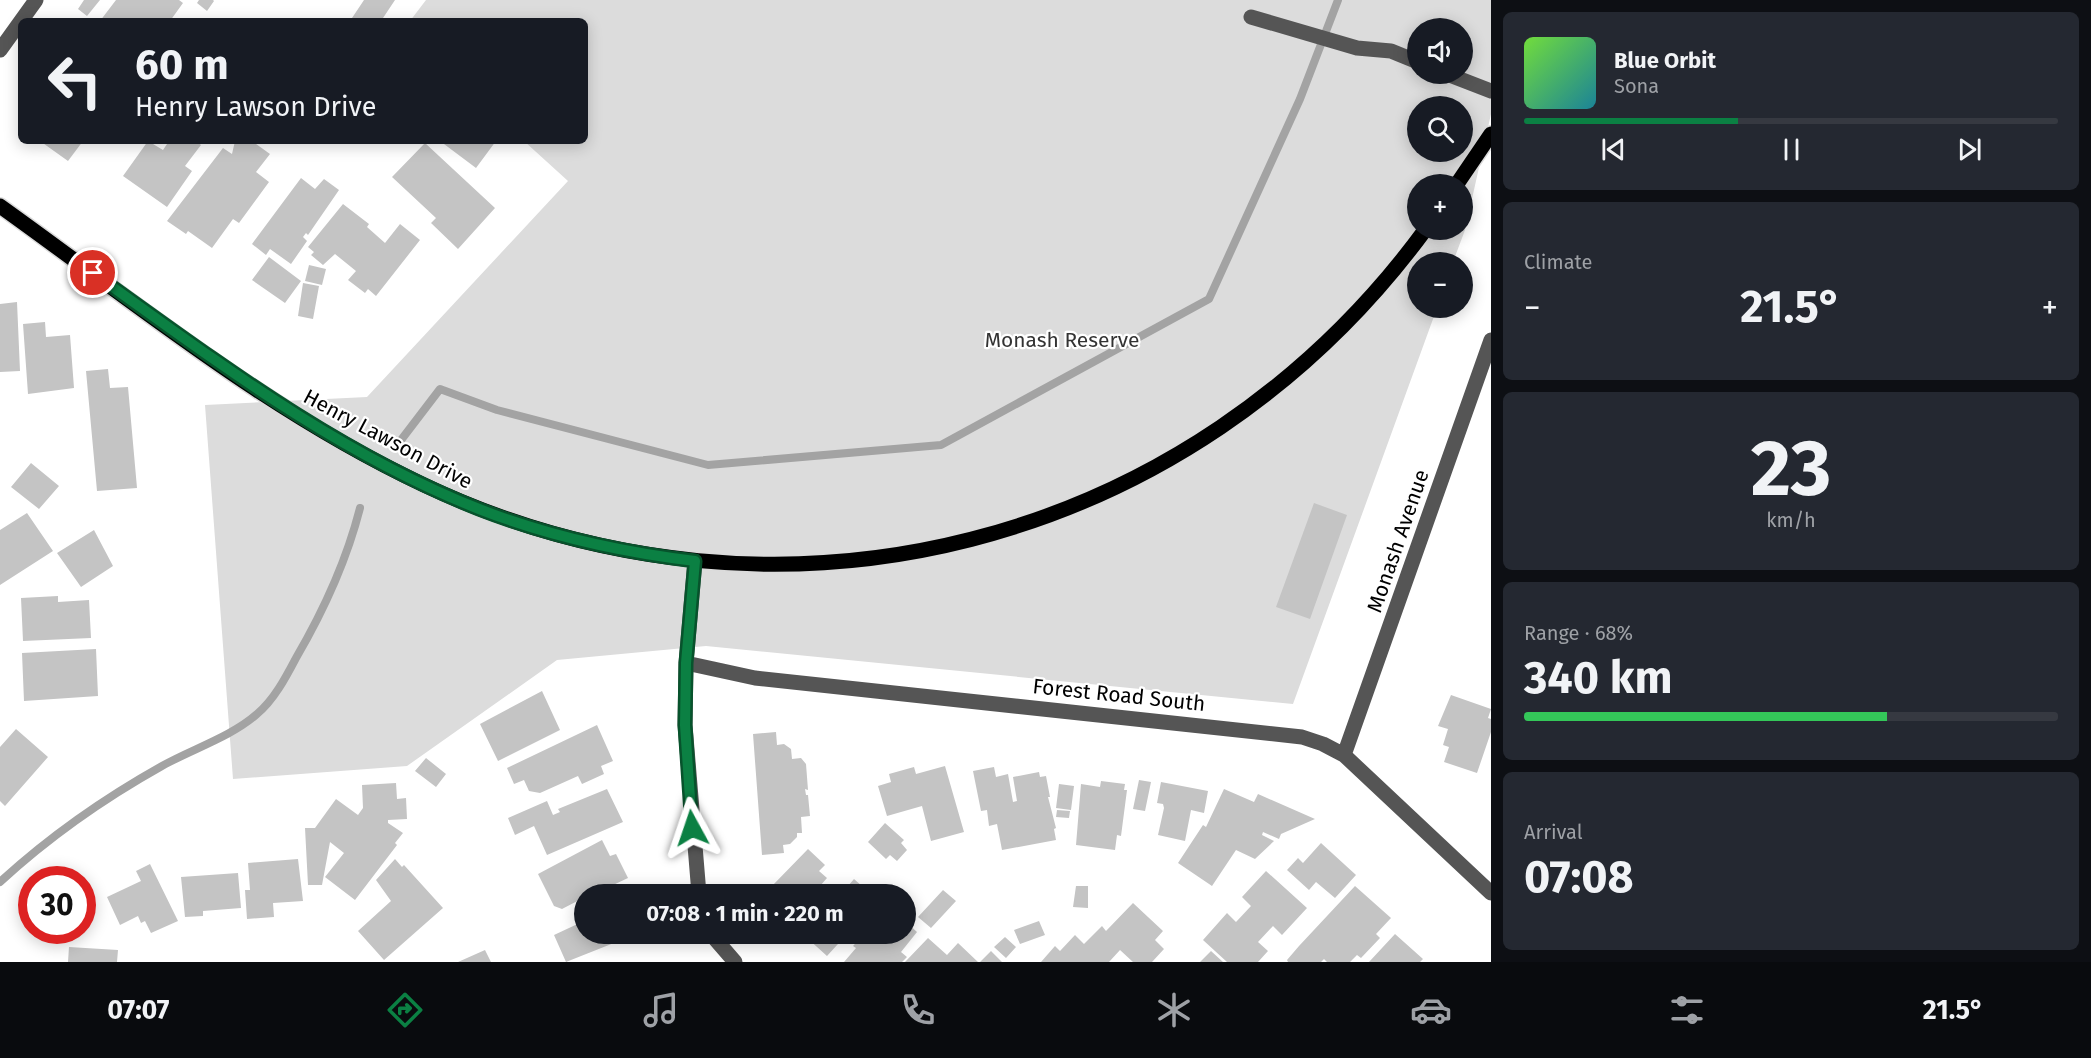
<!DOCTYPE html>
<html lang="en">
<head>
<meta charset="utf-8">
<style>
	body { margin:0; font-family:"Fira Sans",sans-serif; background:#242831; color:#f1f3f6; height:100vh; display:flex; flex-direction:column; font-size:22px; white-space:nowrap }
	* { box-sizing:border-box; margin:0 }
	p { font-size:20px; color:#9ea1a6 }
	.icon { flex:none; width:33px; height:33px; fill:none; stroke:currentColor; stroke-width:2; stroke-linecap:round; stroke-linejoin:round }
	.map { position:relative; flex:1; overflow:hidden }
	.details { display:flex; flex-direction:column; gap:12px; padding:12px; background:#0d0f14; width:600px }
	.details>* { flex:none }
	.top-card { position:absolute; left:18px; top:18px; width:570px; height:126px; border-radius:9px; box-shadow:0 3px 15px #0003; background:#171b24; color:#f1f3f6; overflow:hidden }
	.fabs { position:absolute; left:1407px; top:18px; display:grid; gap:12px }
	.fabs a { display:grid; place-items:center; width:66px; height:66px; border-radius:50%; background:#171b24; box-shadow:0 3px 15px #0003; font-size:30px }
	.speed { position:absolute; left:18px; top:866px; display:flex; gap:12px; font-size:30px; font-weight:700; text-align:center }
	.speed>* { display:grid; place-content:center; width:78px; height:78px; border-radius:50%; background:#171b24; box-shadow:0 3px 15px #0003; line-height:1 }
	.speed .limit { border:9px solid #d22; background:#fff; color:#111 }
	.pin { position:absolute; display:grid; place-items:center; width:51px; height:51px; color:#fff; margin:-26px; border:3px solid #fff; border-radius:50%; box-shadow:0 2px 6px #0007 }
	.me { position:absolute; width:66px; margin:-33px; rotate:355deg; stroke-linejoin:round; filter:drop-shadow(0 0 4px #0008) }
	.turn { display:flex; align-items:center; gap:21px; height:126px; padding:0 18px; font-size:27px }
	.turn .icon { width:78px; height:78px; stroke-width:2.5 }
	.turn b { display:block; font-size:42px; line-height:51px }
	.big { font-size:45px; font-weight:700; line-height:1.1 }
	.details .tile { flex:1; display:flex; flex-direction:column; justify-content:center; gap:9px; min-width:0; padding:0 21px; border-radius:9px; background:#242831 }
	.details .dial { align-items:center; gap:0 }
	.dial b { font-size:78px; line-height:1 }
	.song { display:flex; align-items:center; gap:18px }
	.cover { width:72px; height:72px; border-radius:9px; background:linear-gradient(135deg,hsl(100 70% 55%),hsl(190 70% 35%)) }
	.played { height:6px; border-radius:3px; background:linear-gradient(90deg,#0b8043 40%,#363941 40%) }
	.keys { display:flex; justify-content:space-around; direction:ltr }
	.heat { display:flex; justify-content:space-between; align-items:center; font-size:33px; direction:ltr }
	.charge { height:9px; border-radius:4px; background:linear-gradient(90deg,#34c759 68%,#363941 0) }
	.trip { position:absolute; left:574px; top:884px; width:342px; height:60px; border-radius:30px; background:#171b24; box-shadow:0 3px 15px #0003; font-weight:700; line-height:60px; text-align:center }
	.menu { display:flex; height:96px; justify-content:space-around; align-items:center; background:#090b0e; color:#9ea1a6 }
	.menu .icon { width:42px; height:42px }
	.menu .current { color:#0b8043 }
	.menu b { font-size:27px; color:#f1f3f6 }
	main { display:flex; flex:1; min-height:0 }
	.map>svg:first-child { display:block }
	.green { fill:#dcdcdc; fill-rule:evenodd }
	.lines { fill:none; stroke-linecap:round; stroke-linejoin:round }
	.stream { stroke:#a3a3a3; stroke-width:8 }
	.building { fill:#c4c4c4 }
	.major-casing { stroke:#dbdbdb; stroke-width:18 }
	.minor { stroke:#555; stroke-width:15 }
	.major { stroke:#000; stroke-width:15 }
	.route-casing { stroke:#07532c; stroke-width:15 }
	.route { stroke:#0b8043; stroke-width:10 }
	.labels { text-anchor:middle; stroke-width:4.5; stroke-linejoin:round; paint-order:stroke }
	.park-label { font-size:21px; fill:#333; stroke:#fff }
	.street-label { font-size:21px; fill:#000; stroke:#fff }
</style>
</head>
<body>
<main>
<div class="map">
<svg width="1491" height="962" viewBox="0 0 1491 962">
	<rect width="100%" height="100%" fill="#fff"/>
	<path class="green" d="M 426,0 L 1491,0 L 1491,114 L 1465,230 L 1453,262 L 1418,262 L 1418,308 L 1437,308 L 1293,704 L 706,646 L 557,660 L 407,766 L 233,779 L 205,405 L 367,397 L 568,181 L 524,141 L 585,141 L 585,21 L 410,21 ZM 1418,28 L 1462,28 L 1462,74 L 1418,74 ZM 1418,106 L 1462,106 L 1462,152 L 1418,152 ZM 1418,184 L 1462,184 L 1462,230 L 1418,230 Z"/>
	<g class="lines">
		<path class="stream" d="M 398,444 L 440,389 L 497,410 L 708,465 L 941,445 L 1209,299 L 1300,99 L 1338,0
			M 0,882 C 49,837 103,799 162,766 C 192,749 231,737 257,714 C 274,700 286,677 296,658 C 324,610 346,563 360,508"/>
	</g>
	<path class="building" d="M 84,0 L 100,0 L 87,16 L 78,9 Z
		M 116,0 L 179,0 L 183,3 L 170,21 L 100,21 Z
		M 199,0 L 213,0 L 214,1 L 207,11 L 197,3 Z
		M 364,0 L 395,0 L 381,21 L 350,21 Z
		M 40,141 L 83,141 L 68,161 Z
		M 148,141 L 163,150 L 169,141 L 196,141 L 201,145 L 185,166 L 192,171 L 167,207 L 123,176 Z
		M 235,141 L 252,141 L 270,154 L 256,172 L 269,182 L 239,223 L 233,219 L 212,248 L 188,231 L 186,234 L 167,221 L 223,148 L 232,154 Z
		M 440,141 L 496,141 L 476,168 Z
		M 425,143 L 495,208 L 458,249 L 431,223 L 436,218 L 392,177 Z
		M 301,178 L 315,189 L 324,179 L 339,190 L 308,235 L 306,233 L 303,237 L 307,241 L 291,264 L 270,249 L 266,255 L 252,244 Z
		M 343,204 L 369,224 L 367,227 L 385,243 L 400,224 L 420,240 L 376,296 L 368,289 L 365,293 L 348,280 L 356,271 L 335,254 L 323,265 L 311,255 L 314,252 L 308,247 Z
		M 269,257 L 301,281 L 285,303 L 252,280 Z
		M 309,265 L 326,269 L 322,285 L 305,281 Z
		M 303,283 L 319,286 L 313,319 L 298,316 Z
		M 17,302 L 20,371 L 0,372 L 0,304 Z
		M 45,322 L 46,337 L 70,335 L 74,388 L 28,394 L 23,324 Z
		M 108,369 L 110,388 L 128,387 L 137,488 L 97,491 L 86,371 Z
		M 31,463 L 59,486 L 39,509 L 11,487 Z
		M 1314,503 L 1347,515 L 1310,619 L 1276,607 Z
		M 27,513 L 53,551 L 0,585 L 0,530 Z
		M 94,530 L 113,566 L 81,587 L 57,553 Z
		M 58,596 L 58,602 L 89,600 L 91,638 L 23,641 L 21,598 Z
		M 96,649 L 98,696 L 24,701 L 22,653 Z
		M 542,691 L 560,730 L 498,761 L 480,724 Z
		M 1451,695 L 1491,709 L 1488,718 L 1491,719 L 1491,732 L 1477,773 L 1444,762 L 1449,747 L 1443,745 L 1448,729 L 1438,726 Z
		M 597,725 L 613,761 L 601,766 L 604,774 L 582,784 L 578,776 L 540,793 L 529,791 L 524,780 L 514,784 L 507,768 Z
		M 16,729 L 48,757 L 5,806 L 0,801 L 0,747 Z
		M 776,732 L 777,745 L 784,744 L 791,749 L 792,759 L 801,758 L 806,764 L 808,790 L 805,789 L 806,795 L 808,795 L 810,816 L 801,817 L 802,833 L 797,833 L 797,837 L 790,844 L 783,845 L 784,853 L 762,855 L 753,734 Z
		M 426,758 L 446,774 L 436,787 L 415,771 Z
		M 945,766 L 964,832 L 931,841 L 922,806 L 887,816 L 878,786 L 891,782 L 889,774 L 914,767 L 916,774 Z
		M 994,767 L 996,777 L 1008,774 L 1013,802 L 1017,801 L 1013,777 L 1039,772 L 1040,777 L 1046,776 L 1050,797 L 1048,797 L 1056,828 L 1054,829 L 1056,840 L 1002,850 L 997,824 L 989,826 L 987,810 L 981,811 L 973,771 Z
		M 1139,780 L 1151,782 L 1145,811 L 1133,809 Z
		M 1101,781 L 1125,784 L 1124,790 L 1127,790 L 1121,836 L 1117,835 L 1115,850 L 1076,845 L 1081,784 L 1100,787 Z
		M 1161,782 L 1208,791 L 1204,813 L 1191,810 L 1185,841 L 1158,835 L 1164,808 L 1163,804 L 1157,803 Z
		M 396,783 L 397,799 L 406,798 L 407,819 L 388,820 L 388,823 L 403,833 L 395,843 L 397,845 L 355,900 L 325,877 L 344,853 L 330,842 L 322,885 L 308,885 L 305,828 L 315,828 L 336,799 L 358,815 L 363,808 L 362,785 Z
		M 1059,784 L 1074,786 L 1071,810 L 1056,808 Z
		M 607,789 L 623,822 L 547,855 L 534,826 L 515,835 L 508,818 L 547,801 L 553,815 L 560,812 L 558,809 Z
		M 1224,789 L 1254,802 L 1258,794 L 1315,819 L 1281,834 L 1279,839 L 1263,832 L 1262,835 L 1274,841 L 1255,859 L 1236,850 L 1212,886 L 1178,863 L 1203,825 L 1206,827 Z
		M 1057,810 L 1070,811 L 1069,818 L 1056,817 Z
		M 885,823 L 904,840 L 901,843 L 907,850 L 897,861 L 890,855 L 886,859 L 868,842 Z
		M 602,840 L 610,856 L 616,854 L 628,878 L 594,894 L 585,894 L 585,897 L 562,909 L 554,906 L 538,874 Z
		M 1321,843 L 1356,875 L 1335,898 L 1316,882 L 1309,890 L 1287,870 L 1298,858 L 1303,863 Z
		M 808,849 L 825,865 L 819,871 L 827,878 L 813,894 L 781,894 L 772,886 Z
		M 298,859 L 303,901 L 273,903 L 274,917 L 247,919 L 245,890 L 250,890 L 248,863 Z
		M 395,859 L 402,867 L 404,865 L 443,908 L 384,960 L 358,931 L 391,901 L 376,880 Z
		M 150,864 L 178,921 L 151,933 L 145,921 L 141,923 L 138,916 L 120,925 L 107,897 L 141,881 L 136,871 Z
		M 1266,871 L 1307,908 L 1282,935 L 1273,926 L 1258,942 L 1268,951 L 1258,962 L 1227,962 L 1203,940 L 1227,913 L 1236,922 L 1251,906 L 1242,897 Z
		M 238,873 L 241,908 L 203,911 L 203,916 L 185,917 L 181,877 Z
		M 854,879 L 871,894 L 836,894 L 839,891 L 841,894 Z
		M 1076,886 L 1088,886 L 1088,908 L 1073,907 Z
		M 1355,886 L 1391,918 L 1376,934 L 1380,938 L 1361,958 L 1357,955 L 1350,962 L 1327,962 L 1324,959 L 1321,962 L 1288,962 L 1287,960 L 1299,946 Z
		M 943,890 L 956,901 L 931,928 L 918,917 Z
		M 585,903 L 585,933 L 639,933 L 566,962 L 554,935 L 584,921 L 577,906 Z
		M 1133,903 L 1163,931 L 1155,940 L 1164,949 L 1152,962 L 1133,962 L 1120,950 L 1109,962 L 1041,962 L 1055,946 L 1060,951 L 1075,935 L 1084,944 L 1102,926 L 1106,931 Z
		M 1039,921 L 1045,935 L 1020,944 L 1014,930 Z
		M 906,922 L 917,932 L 901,952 L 907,957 L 902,962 L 844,962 L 856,948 L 853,946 L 865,933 L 868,935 L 906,933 Z
		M 809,933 L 848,933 L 827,956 L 806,937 Z
		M 1395,934 L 1423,959 L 1420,962 L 1369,962 Z
		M 1005,937 L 1016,947 L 1006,958 L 994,947 Z
		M 928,938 L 947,955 L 958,943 L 978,962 L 905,962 Z
		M 69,947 L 118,950 L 117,962 L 68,962 Z
		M 485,950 L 491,962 L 458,962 Z
		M 991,951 L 1002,962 L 980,962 Z
		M 1211,951 L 1223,962 L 1200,962 Z"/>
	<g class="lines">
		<g class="major-casing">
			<path id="major" d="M 1457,184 L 1491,134
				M 0,206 C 137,304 270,413 424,485 C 781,653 1192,547 1425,230"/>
		</g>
		<path class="minor" d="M 1251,17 L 1357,48 L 1391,51 L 1418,62
			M 0,50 L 36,0
			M 1447,74 L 1491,91
			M 695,561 L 686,663 L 685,725 L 699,894
			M 686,663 L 755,678 L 1302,737 L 1323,744 L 1344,755 L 1491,893
			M 1344,755 L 1491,340
			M 710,933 L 735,962"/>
		<use href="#major" class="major"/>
	</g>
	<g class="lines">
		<g class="route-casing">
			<path id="route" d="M 93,273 C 216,361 337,453 479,509 C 548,536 621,552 695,561 L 686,663 L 685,725 L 692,828"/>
		</g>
		<use href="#route" class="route"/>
	</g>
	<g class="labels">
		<g class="park-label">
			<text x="1062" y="347">Monash Reserve</text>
		</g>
		<g class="street-label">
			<text transform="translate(388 439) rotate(28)" y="7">Henry Lawson Drive</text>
			<text transform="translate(1398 541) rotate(-71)" y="7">Monash Avenue</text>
			<text transform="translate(1119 695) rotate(6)" y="7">Forest Road South</text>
		</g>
	</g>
</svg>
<div class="fabs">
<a><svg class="icon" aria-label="sound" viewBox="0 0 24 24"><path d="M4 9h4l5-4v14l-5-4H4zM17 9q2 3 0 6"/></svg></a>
<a><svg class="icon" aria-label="search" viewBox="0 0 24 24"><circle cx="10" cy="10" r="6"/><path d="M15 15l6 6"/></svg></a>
<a>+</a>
<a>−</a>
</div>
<div class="speed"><div class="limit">30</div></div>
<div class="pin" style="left:93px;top:273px;background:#d93025"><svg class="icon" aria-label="arrive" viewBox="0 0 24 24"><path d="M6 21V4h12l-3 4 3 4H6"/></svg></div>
<svg class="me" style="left:692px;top:828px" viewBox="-20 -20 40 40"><path d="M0-17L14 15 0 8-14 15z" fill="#0b8043" stroke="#fff" stroke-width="4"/></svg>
<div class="trip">07:08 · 1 min · 220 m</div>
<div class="top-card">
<div class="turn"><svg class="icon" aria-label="left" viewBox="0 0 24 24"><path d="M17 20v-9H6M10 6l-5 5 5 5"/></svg><div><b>60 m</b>Henry Lawson Drive</div></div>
</div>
</div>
<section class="details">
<div class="tile">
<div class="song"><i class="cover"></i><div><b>Blue Orbit</b><p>Sona</p></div></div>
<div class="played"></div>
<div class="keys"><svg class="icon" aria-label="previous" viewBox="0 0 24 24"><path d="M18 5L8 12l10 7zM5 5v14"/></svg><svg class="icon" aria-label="pause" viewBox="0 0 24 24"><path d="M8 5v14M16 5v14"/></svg><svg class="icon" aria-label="next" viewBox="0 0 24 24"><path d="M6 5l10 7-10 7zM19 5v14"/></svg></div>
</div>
<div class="tile"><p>Climate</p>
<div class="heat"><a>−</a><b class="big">21.5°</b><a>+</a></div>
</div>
<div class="tile dial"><b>23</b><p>km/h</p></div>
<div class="tile"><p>Range · 68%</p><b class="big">340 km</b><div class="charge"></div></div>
<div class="tile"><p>Arrival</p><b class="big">07:08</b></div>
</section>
</main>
<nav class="menu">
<b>07:07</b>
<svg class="icon current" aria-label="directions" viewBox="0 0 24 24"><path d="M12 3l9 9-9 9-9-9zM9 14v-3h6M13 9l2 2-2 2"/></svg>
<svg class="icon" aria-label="music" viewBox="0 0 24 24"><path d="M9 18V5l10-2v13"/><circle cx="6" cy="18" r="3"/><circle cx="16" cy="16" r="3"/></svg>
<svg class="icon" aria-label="phone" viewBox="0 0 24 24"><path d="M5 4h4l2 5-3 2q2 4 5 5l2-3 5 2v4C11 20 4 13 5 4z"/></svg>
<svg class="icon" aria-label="climate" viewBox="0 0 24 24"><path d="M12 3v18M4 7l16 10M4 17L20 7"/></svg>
<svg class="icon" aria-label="car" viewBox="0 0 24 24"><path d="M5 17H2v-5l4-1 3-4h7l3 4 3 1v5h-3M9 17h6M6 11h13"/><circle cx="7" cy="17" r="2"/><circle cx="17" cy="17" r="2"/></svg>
<svg class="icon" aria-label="filters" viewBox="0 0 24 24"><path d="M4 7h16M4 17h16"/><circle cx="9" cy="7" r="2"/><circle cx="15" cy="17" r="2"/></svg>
<b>21.5°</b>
</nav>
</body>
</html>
